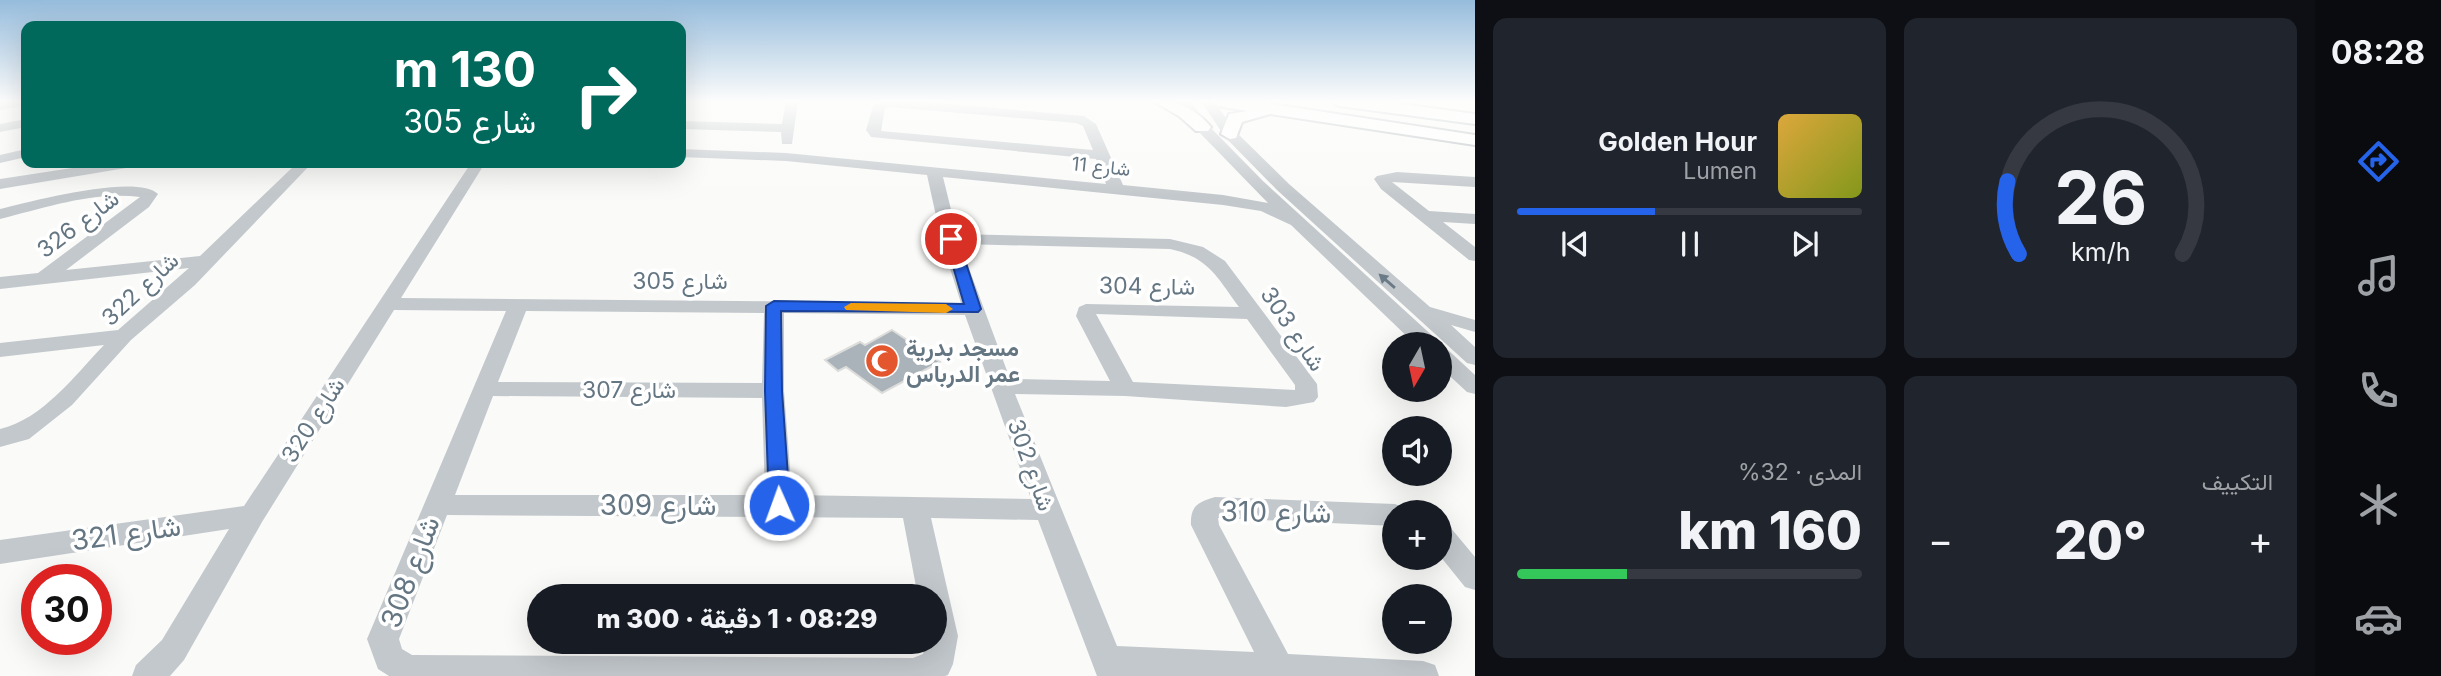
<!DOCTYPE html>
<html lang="ar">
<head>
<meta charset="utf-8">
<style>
	body { margin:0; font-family:Inter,Vazirmatn,sans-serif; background:#20242c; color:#f1f3f6; direction:rtl; height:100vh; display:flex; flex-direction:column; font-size:26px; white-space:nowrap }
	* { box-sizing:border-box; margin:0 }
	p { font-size:23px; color:#9ea1a6 }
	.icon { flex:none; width:38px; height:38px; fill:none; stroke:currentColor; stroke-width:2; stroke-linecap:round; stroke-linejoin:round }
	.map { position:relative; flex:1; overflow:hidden; direction:ltr }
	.drawer { display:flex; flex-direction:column; gap:18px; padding:18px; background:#0d0f14; width:840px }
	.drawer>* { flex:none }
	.hud { position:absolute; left:21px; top:21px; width:665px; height:147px; border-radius:14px; box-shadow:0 7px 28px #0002; direction:rtl; background:#00695c; color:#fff; overflow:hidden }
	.needle { width:46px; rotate:189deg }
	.tools { position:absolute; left:1382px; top:332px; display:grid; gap:14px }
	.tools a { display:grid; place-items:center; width:70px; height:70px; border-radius:50%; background:#171b24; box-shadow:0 7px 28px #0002; font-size:35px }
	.speed { position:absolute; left:21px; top:564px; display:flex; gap:14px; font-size:35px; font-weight:700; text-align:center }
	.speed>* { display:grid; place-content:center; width:91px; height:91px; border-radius:50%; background:#171b24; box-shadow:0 7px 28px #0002; line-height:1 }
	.speed .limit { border:10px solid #d22; background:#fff; color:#111 }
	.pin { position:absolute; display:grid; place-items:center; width:60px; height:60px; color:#fff; margin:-30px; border:4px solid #fff; border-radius:50%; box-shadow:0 2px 7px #0007 }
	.me { position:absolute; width:77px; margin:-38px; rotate:358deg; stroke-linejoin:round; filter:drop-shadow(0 0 5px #0008) }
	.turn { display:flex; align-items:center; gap:24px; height:147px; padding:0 35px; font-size:32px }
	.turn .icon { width:91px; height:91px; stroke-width:2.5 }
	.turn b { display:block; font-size:49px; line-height:60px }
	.big { font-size:52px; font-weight:800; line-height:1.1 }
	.drawer .card { flex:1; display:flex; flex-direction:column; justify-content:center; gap:10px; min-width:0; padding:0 24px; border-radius:14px; background:#20242c }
	.drawer .dial { align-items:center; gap:0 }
	.dial svg { height:182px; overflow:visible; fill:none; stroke:#363941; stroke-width:7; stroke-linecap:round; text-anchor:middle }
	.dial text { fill:#f1f3f6; stroke:none }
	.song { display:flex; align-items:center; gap:21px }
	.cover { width:84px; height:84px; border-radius:10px; background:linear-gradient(135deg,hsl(40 70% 55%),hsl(70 70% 35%)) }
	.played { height:7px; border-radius:4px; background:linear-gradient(90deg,#2563eb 40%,#363941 40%) }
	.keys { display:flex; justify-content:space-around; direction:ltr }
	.heat { display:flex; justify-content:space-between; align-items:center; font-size:38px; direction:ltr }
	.charge { height:10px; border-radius:5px; background:linear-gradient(90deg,#34c759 32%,#363941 0) }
	.drawer .tiles { flex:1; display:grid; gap:18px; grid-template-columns:repeat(2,1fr) }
	.trip { position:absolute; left:527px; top:584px; width:420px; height:70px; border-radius:35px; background:#171b24; box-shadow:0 7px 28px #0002; font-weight:800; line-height:70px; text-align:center; direction:rtl }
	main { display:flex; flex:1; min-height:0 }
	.tab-bar { display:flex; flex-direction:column; width:126px; justify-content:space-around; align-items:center; background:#090b0e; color:#9ea1a6 }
	.tab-bar .icon { width:49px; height:49px }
	.tab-bar .current { color:#2563eb }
	.tab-bar b { font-size:32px; color:#f1f3f6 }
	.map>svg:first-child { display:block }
	.building { fill:#aab3b9; stroke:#dcdcda; stroke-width:2 }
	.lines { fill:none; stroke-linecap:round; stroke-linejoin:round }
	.major-casing { stroke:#b5babe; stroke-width:4 }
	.minor { fill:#c3c8cc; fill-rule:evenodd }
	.major { fill:#fff; fill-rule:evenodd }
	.oneway { fill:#6a7a87 }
	.route { fill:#2563eb; stroke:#184099; stroke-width:2 }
	.slow { fill:#f59e0b }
	.labels { text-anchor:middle; stroke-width:7; stroke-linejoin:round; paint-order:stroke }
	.far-street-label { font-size:19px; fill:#657683; stroke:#fff }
	.street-label { font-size:23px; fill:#657683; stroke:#fff }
	.poi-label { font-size:23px; font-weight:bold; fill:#657683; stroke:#fff; text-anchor:start }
	.near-street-label { font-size:28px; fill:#657683; stroke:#fff }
</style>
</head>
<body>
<main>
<nav class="tab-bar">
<b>08:28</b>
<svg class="icon current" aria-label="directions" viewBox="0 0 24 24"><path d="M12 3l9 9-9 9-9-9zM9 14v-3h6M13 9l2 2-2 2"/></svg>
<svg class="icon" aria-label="music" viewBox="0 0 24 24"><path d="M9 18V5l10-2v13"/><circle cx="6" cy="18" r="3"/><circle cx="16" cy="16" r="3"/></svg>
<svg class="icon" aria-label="phone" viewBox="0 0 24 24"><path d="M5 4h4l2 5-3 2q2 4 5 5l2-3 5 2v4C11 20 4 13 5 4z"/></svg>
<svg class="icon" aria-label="climate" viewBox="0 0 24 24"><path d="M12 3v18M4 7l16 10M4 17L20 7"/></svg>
<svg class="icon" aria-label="car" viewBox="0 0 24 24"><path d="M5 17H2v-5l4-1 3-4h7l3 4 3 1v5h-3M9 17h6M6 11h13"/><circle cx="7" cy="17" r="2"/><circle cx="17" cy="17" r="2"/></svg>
</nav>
<section class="drawer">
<div class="tiles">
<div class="card dial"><svg viewBox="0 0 100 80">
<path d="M14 69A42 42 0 1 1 86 69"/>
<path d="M14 69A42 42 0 0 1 9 37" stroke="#2563eb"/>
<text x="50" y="56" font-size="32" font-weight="700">26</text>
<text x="50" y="72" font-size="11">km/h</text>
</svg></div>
<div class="card">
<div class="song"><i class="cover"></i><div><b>Golden Hour</b><p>Lumen</p></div></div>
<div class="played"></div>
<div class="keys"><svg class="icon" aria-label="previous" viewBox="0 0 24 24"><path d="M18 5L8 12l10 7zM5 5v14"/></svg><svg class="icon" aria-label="pause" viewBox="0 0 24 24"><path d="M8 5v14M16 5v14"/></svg><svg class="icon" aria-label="next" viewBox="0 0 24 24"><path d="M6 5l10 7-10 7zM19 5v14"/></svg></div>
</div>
<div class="card"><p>التكييف</p>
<div class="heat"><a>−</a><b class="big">20°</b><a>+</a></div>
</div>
<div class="card"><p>المدى · 32%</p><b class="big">160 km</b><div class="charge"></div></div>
</div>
</section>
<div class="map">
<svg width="1475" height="676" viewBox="0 0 1475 676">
	<rect width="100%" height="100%" fill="#fafaf8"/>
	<path class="building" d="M 892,330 L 940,362 L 882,393 L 846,367 L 838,371 L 825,360 L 860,342 L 865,345 Z"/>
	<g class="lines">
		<g class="major-casing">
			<path id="major" d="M 1153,101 C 1177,101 1195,108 1211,127 L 1208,131 L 1196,131 L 1179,116 Z
				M 1209,101 L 1252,101 L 1475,135 L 1475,145 L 1270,114 L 1242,122 L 1236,138 L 1230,139 L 1221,134 L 1229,114 L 1248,111 L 1217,106 Z
				M 1331,101 L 1379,101 L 1475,114 L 1475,124 L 1339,106 Z"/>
		</g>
		<path class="minor" d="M 26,101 L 26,105 L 0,110 L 0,102 Z
			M 786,101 L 798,101 L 792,144 L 782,144 L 781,132 L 681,129 L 681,121 L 782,124 Z
			M 881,101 L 916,101 L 1084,116 L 1096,124 L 1123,185 L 1223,195 L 1268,203 L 1197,130 L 1177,101 L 1190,101 L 1207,124 L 1263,181 L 1437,340 L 1439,345 L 1416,345 L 1291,225 L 1261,211 L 1223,205 L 943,177 L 957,234 L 1170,239 L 1203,247 L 1225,261 L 1317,384 L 1318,397 L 1314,402 L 1286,407 L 1125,396 L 1015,394 L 1117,646 L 1254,652 L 1191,525 C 1190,506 1198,502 1215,497 L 1395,504 L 1405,508 L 1407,513 L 1395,513 L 1395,526 L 1218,518 L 1219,525 L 1288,654 L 1423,661 L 1435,665 L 1439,676 L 1097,676 L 1038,520 L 931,518 L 958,636 L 953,664 L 948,675 L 945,676 L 389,676 L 378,669 L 367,639 L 506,311 L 394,310 L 262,522 L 184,660 L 170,676 L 132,676 L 136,665 L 162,640 L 229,529 L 0,564 L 0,540 L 244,506 L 471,163 L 485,163 L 401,298 L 961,303 L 942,243 L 927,175 L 786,161 L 681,157 L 681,149 L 786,153 L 1106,184 L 1096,159 L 871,137 L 866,130 L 873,106 ZM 890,107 L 1076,123 L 1083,126 L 1093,150 L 881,131 L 885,108 ZM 960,244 L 1170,249 C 1208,257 1217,277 1239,307 L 1086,304 L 1079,307 L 1076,316 L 1110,381 L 1010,379 ZM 526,311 L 764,313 L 762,383 L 498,382 ZM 784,313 L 965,315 L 1031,499 L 792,495 L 784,391 ZM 1096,314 L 1247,319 L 1295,385 L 1295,390 L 1133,382 ZM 493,396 L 762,398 L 765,495 L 455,495 ZM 447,515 L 903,518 L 918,597 L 934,597 L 934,642 L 925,642 L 923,654 L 913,658 L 412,655 L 402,649 L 399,639 Z
			M 1201,101 L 1214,101 L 1235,131 L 1289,184 L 1430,307 L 1475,320 L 1475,332 L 1451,325 L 1475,347 L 1475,365 L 1467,363 L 1277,190 L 1225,137 Z
			M 26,119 L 26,127 L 0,132 L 0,124 Z
			M 26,149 L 26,157 L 0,163 L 0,155 Z
			M 105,163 L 139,163 L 132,167 L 0,189 L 0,179 Z
			M 297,163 L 312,163 L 195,285 L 131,340 L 72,405 L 29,439 L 0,447 L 0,429 C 43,419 75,375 104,345 L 0,357 L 0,343 L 118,330 L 189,268 L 0,289 L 0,277 L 38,273 L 140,197 C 94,191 44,208 0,219 L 0,209 C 29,202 137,173 158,194 L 149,207 L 66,270 L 200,256 Z
			M 1397,172 L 1475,177 L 1475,187 L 1392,182 L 1429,211 L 1475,214 L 1475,224 L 1443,222 L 1475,247 L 1475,261 L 1469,260 L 1381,189 L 1374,179 L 1377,176 Z
			M 1440,348 L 1448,350 L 1475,375 L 1475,394 L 1467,392 L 1440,367 Z
			M 1440,524 L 1450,527 L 1475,557 L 1475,590 L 1465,587 L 1440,556 Z"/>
		<use href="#major" class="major"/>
	</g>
	<defs><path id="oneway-solid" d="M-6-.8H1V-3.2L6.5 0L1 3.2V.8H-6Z" transform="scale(1.75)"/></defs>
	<use class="oneway" href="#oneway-solid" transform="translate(1387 281) rotate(-139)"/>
	<linearGradient id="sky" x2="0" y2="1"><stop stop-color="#96bcdc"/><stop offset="0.52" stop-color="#fdfdfc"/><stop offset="1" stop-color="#fdfdfc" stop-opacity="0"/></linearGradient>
	<rect width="1475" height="196" fill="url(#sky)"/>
	<path class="route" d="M 951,235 L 958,239 L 981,309 L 978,312 L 781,311 L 782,391 L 790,505 L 787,511 L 779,513 L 772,511 L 769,505 L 765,391 L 766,306 L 774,301 L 964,304 L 945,239 Z"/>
	<path class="slow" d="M 851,303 L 946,304 L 953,309 L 946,313 L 846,310 L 844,307 Z"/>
	<defs>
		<g id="mosque-disc" transform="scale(1.75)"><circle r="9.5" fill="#e4572e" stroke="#fff"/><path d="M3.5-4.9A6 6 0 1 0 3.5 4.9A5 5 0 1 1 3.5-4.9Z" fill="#fff"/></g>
	</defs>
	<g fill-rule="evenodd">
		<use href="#mosque-disc" x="882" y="361"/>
	</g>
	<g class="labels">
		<g class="far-street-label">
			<text transform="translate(1101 166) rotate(6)" y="7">شارع 11</text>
		</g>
		<g class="street-label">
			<text transform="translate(78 224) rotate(-37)" y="8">شارع 326</text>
			<text x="680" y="289">شارع 305</text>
			<text transform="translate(1147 286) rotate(1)" y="8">شارع 304</text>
			<text transform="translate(140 289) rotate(-43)" y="8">شارع 322</text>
			<text transform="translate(1293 329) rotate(56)" y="8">شارع 303</text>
			<text x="629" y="398">شارع 307</text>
			<text transform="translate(313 420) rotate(-57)" y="8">شارع 320</text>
			<text transform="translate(1031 465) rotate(70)" y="8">شارع 302</text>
		</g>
		<g class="poi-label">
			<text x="906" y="356">مسجد بدرية<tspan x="906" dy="26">عمر الدرباس</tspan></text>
		</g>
		<g class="near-street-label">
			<text x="658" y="515">شارع 309</text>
			<text transform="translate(1276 512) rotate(1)" y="10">شارع 310</text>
			<text transform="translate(126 533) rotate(-8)" y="10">شارع 321</text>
			<text transform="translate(410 572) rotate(-69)" y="10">شارع 308</text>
		</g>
	</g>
</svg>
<div class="tools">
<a><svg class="needle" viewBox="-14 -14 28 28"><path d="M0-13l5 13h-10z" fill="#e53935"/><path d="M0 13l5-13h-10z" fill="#9ea1a6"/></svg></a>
<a><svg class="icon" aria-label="sound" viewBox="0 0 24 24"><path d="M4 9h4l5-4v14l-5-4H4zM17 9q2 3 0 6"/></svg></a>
<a>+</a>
<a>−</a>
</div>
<div class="speed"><div class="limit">30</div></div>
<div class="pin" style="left:951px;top:239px;background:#d93025"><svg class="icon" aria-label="arrive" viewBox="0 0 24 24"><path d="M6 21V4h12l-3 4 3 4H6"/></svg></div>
<svg class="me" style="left:779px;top:505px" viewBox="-20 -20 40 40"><circle r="17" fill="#2563eb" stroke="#fff" stroke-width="3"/><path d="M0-11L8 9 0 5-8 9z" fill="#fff"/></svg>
<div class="trip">08:29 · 1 دقيقة · 300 m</div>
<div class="hud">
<div class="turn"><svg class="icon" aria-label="right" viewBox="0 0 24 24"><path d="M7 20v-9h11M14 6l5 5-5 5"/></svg><div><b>130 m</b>شارع 305</div></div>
</div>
</div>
</main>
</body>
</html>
